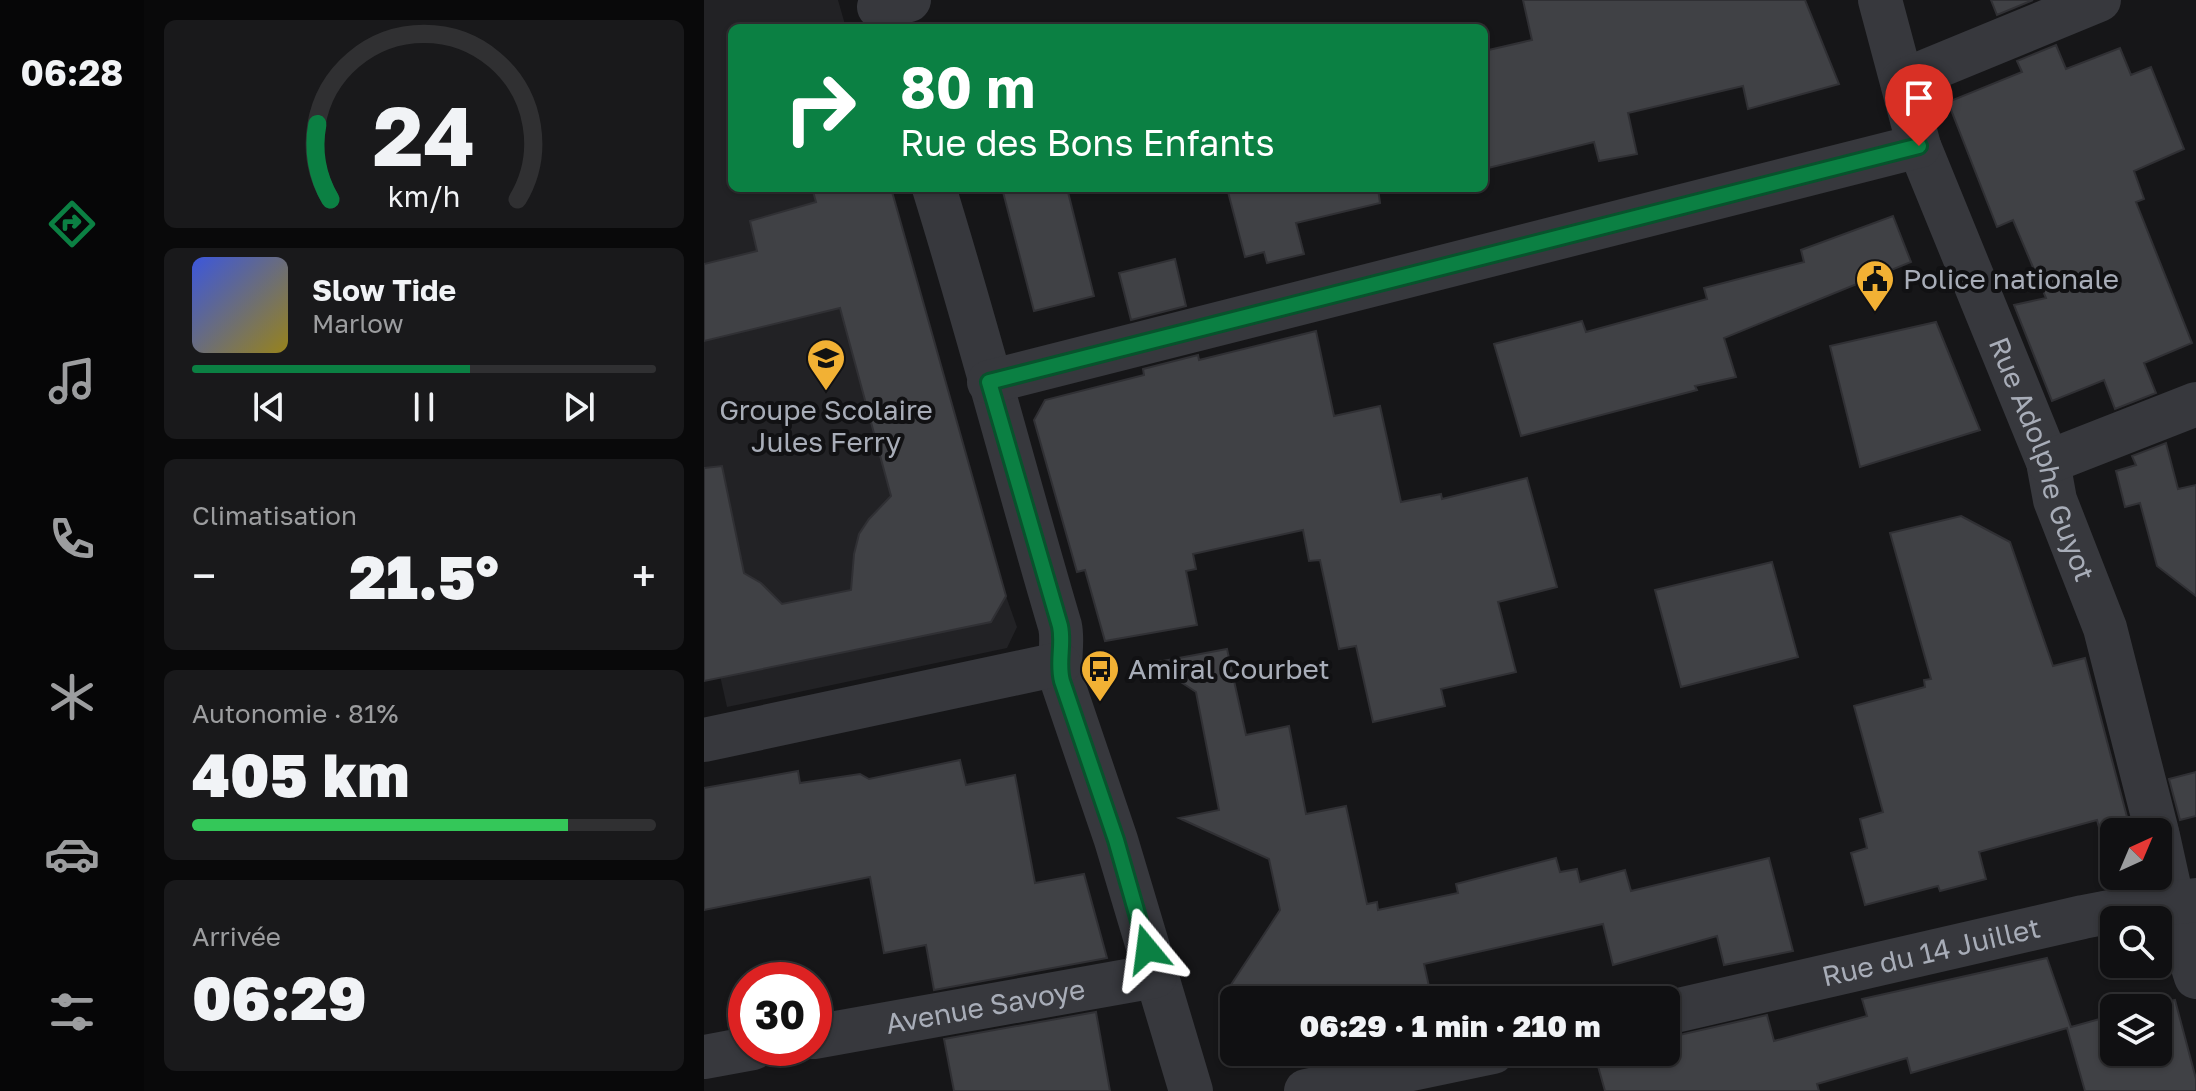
<!DOCTYPE html>
<html lang="fr">
<head>
<meta charset="utf-8">
<style>
	body { margin:0; font-family:"Golos Text",sans-serif; background:#19191b; color:#f1f3f6; height:100vh; display:flex; flex-direction:column; font-size:30px; white-space:nowrap }
	* { box-sizing:border-box; margin:0 }
	p { font-size:26px; color:#9c9d9f }
	.icon { flex:none; width:44px; height:44px; fill:none; stroke:currentColor; stroke-width:2; stroke-linecap:round; stroke-linejoin:round }
	.map { position:relative; flex:1; overflow:hidden }
	.drawer { display:flex; flex-direction:column; gap:20px; padding:20px; background:#09090a; width:560px }
	.drawer>* { flex:none }
	.banner { position:absolute; left:24px; top:24px; width:760px; height:168px; border-radius:12px; box-shadow:0 2px 6px #0004,0 0 0 2px #303032; background:#0b8043; color:#fff; overflow:hidden }
	.needle { width:52px; rotate:44deg }
	.tools { position:absolute; left:1396px; top:818px; display:grid; gap:16px }
	.tools a { display:grid; place-items:center; width:72px; height:72px; border-radius:12px; background:#101012; box-shadow:0 2px 6px #0004,0 0 0 2px #303032; font-size:40px }
	.speed { position:absolute; left:24px; top:962px; display:flex; gap:16px; font-size:40px; font-weight:700; text-align:center }
	.speed>* { display:grid; place-content:center; width:104px; height:104px; border-radius:50%; background:#101012; box-shadow:0 2px 6px #0004,0 0 0 2px #303032; line-height:1 }
	.speed .limit { border:12px solid #d22; background:#fff; color:#111 }
	.pin { position:absolute; display:grid; place-items:center; width:68px; height:68px; color:#fff; margin:-82px -34px; border-radius:50% 50% 50% 0; rotate:-45deg; box-shadow:0 0 8px #0007 }
	.pin .icon { rotate:45deg }
	.me { position:absolute; width:88px; margin:-44px; rotate:344deg; stroke-linejoin:round; filter:drop-shadow(0 0 6px #0008) }
	.turn { display:flex; align-items:center; gap:28px; height:168px; padding:0 40px; font-size:36px }
	.turn .icon { width:104px; height:104px; stroke-width:2.5 }
	.turn b { display:block; font-size:56px; line-height:68px }
	.big { font-size:60px; font-weight:800; line-height:1.1 }
	.drawer .widget { flex:1; display:flex; flex-direction:column; justify-content:center; gap:12px; min-width:0; padding:0 28px; border-radius:12px; background:#19191b }
	.drawer .dial { align-items:center; gap:0 }
	.dial svg { height:208px; overflow:visible; fill:none; stroke:#303032; stroke-width:7; stroke-linecap:round; text-anchor:middle }
	.dial text { fill:#f1f3f6; stroke:none }
	.song { display:flex; align-items:center; gap:24px }
	.cover { width:96px; height:96px; border-radius:12px; background:linear-gradient(135deg,hsl(230 70% 55%),hsl(50 70% 35%)) }
	.played { height:8px; border-radius:4px; background:linear-gradient(90deg,#0b8043 60%,#303032 60%) }
	.keys { display:flex; justify-content:space-around; direction:ltr }
	.heat { display:flex; justify-content:space-between; align-items:center; font-size:44px; direction:ltr }
	.charge { height:12px; border-radius:6px; background:linear-gradient(90deg,#34c759 81%,#303032 0) }
	.trip { position:absolute; left:516px; top:986px; width:460px; height:80px; border-radius:12px; background:#101012; box-shadow:0 2px 6px #0004,0 0 0 2px #303032; font-weight:800; line-height:80px; text-align:center }
	main { display:flex; flex:1; min-height:0 }
	.tabs { display:flex; flex-direction:column; width:144px; justify-content:space-around; align-items:center; background:#060607; color:#9c9d9f }
	.tabs .icon { width:56px; height:56px }
	.tabs .on { color:#0b8043 }
	.tabs b { font-size:36px; color:#f1f3f6 }
	.map>svg:first-child { display:block }
	.built { fill:#222225 }
	.building { fill:#404145; stroke:#303034; stroke-width:2 }
	.lines { fill:none; stroke-linecap:round; stroke-linejoin:round }
	.minor { stroke:#37383d; stroke-width:44 }
	.route-casing { stroke:#07532c; stroke-width:20 }
	.route { stroke:#0b8043; stroke-width:14 }
	.labels { text-anchor:middle; stroke-width:8; stroke-linejoin:round; paint-order:stroke }
	.poi-label { font-size:28px; fill:#a8adb8; stroke:#111113; text-anchor:start }
	.street-label { font-size:28px; fill:#a8adb8; stroke:#111113 }
</style>
</head>
<body>
<main>
<nav class="tabs">
<b>06:28</b>
<svg class="icon on" aria-label="directions" viewBox="0 0 24 24"><path d="M12 3l9 9-9 9-9-9zM9 14v-3h6M13 9l2 2-2 2"/></svg>
<svg class="icon" aria-label="music" viewBox="0 0 24 24"><path d="M9 18V5l10-2v13"/><circle cx="6" cy="18" r="3"/><circle cx="16" cy="16" r="3"/></svg>
<svg class="icon" aria-label="phone" viewBox="0 0 24 24"><path d="M5 4h4l2 5-3 2q2 4 5 5l2-3 5 2v4C11 20 4 13 5 4z"/></svg>
<svg class="icon" aria-label="climate" viewBox="0 0 24 24"><path d="M12 3v18M4 7l16 10M4 17L20 7"/></svg>
<svg class="icon" aria-label="car" viewBox="0 0 24 24"><path d="M5 17H2v-5l4-1 3-4h7l3 4 3 1v5h-3M9 17h6M6 11h13"/><circle cx="7" cy="17" r="2"/><circle cx="17" cy="17" r="2"/></svg>
<svg class="icon" aria-label="filters" viewBox="0 0 24 24"><path d="M4 7h16M4 17h16"/><circle cx="9" cy="7" r="2"/><circle cx="15" cy="17" r="2"/></svg>
</nav>
<section class="drawer">
<div class="widget dial"><svg viewBox="0 0 100 80">
<path d="M14 69A42 42 0 1 1 86 69"/>
<path d="M14 69A42 42 0 0 1 9 40" stroke="#0b8043"/>
<text x="50" y="56" font-size="32" font-weight="700">24</text>
<text x="50" y="72" font-size="11">km/h</text>
</svg></div>
<div class="widget">
<div class="song"><i class="cover"></i><div><b>Slow Tide</b><p>Marlow</p></div></div>
<div class="played"></div>
<div class="keys"><svg class="icon" aria-label="previous" viewBox="0 0 24 24"><path d="M18 5L8 12l10 7zM5 5v14"/></svg><svg class="icon" aria-label="pause" viewBox="0 0 24 24"><path d="M8 5v14M16 5v14"/></svg><svg class="icon" aria-label="next" viewBox="0 0 24 24"><path d="M6 5l10 7-10 7zM19 5v14"/></svg></div>
</div>
<div class="widget"><p>Climatisation</p>
<div class="heat"><a>−</a><b class="big">21.5°</b><a>+</a></div>
</div>
<div class="widget"><p>Autonomie · 81%</p><b class="big">405 km</b><div class="charge"></div></div>
<div class="widget"><p>Arrivée</p><b class="big">06:29</b></div>
</section>
<div class="map">
<svg width="1492" height="1091" viewBox="0 0 1492 1091">
	<rect width="100%" height="100%" fill="#161618"/>
	<path class="built" d="M 0,0 L 134,0 L 142,28 L 28,28 L 28,188 L 187,188 L 302,596 L 313,627 L 303,648 L 23,707 L 0,604 Z"/>
	<path class="building" d="M 819,0 L 1101,0 L 1135,84 L 1044,109 L 1039,86 L 924,113 L 933,154 L 895,161 L 890,142 L 780,169 L 780,51 L 828,40 Z
		M 1287,0 L 1329,0 L 1293,15 Z
		M 1352,45 L 1362,69 L 1416,48 L 1427,75 L 1447,67 L 1480,149 L 1430,171 L 1440,199 L 1432,202 L 1488,343 L 1440,363 L 1452,393 L 1411,409 L 1400,380 L 1348,401 L 1310,305 L 1342,298 L 1309,220 L 1293,227 L 1244,102 L 1318,72 L 1313,61 Z
		M 108,188 L 187,188 L 302,596 L 287,622 L 0,681 L 0,468 L 18,466 L 40,573 L 57,583 L 78,604 L 147,590 L 150,554 L 155,534 L 165,519 L 187,496 L 136,308 L 0,341 L 0,264 L 53,251 L 46,221 L 112,202 Z
		M 298,188 L 363,188 L 390,296 L 330,311 Z
		M 523,188 L 674,188 L 676,203 L 592,223 L 600,254 L 563,263 L 560,252 L 541,257 Z
		M 1189,216 L 1207,262 L 1020,338 L 1032,377 L 991,386 L 993,390 L 817,436 L 790,344 L 878,321 L 882,332 L 1003,299 L 1000,288 L 1100,262 L 1097,250 Z
		M 471,259 L 482,306 L 427,320 L 415,273 Z
		M 1232,322 L 1276,430 L 1156,467 L 1126,346 Z
		M 612,331 L 630,416 L 676,406 L 697,502 L 737,494 L 738,499 L 823,478 L 853,587 L 794,602 L 812,672 L 737,689 L 741,706 L 669,722 L 652,646 L 635,649 L 616,560 L 605,561 L 599,530 L 489,554 L 492,569 L 482,571 L 493,625 L 401,641 L 381,570 L 373,572 L 330,420 L 341,400 L 440,375 L 439,369 L 494,355 L 495,360 Z
		M 1462,443 L 1474,489 L 1492,485 L 1492,596 L 1453,566 L 1436,503 L 1421,507 L 1412,471 L 1432,465 L 1428,456 Z
		M 1257,516 L 1306,542 L 1349,666 L 1381,658 L 1427,832 L 1410,832 L 1410,876 L 1426,876 L 1422,883 L 1411,885 L 1393,820 L 1275,852 L 1282,879 L 1236,891 L 1234,886 L 1161,905 L 1147,853 L 1163,848 L 1156,819 L 1179,812 L 1150,706 L 1221,687 L 1220,680 L 1227,679 L 1186,533 Z
		M 1068,562 L 1094,657 L 977,687 L 951,590 Z
		M 523,649 L 542,735 L 585,726 L 602,814 L 642,806 L 663,904 L 673,902 L 674,910 L 754,893 L 752,884 L 852,858 L 856,872 L 873,869 L 876,882 L 921,870 L 927,891 L 1065,858 L 1089,951 L 1020,965 L 1013,936 L 909,965 L 899,924 L 720,964 L 728,1000 L 517,1000 L 576,910 L 565,859 L 475,818 L 515,810 L 492,692 L 448,663 Z
		M 256,760 L 262,785 L 311,775 L 331,883 L 380,874 L 403,958 L 230,990 L 222,945 L 180,953 L 166,877 L 0,910 L 0,788 L 94,771 L 96,783 L 156,774 L 165,779 Z
		M 1492,772 L 1492,816 L 1476,820 L 1465,779 Z
		M 1343,958 L 1367,1027 L 1410,1015 L 1410,1052 L 1454,1052 L 1454,1008 L 1434,1008 L 1471,1000 L 1492,1079 L 1492,1091 L 1381,1091 L 1363,1028 L 1207,1073 L 1203,1058 L 1113,1084 L 1115,1091 L 901,1091 L 890,1052 L 962,1052 L 962,1038 L 1063,1015 L 1070,1041 L 1163,1016 L 1158,999 Z
		M 392,1012 L 406,1091 L 250,1091 L 240,1039 Z"/>
	<g class="lines">
		<g class="minor">
			<path id="s1" d="M 1176,0 L 1215,146 L 1344,462 L 1351,500 L 1401,628 L 1453,832"/>
			<path d="M 175,7 L 205,0"/>
			<path d="M 1198,81 L 1395,0"/>
			<path d="M 230,188 C 275,333 313,481 356,626 C 360,645 353,662 358,681 L 412,840 L 487,1091"/>
			<path d="M 285,382 L 1215,146"/>
			<path d="M 1344,462 L 1492,404"/>
			<path d="M 0,740 L 355,664"/>
			<path d="M 1454,836 L 1469,904 L 1492,977"/>
			<path id="s2" d="M 962,1013 L 1379,917 L 1436,906 L 1492,900"/>
			<path id="s3" d="M 110,1037 L 451,976"/>
			<path d="M 0,1057 L 49,1048"/>
			<path d="M 602,1091 L 789,1052"/>
		</g>
	</g>
	<g class="lines">
		<g class="route-casing">
			<path id="route" d="M 443,949 L 412,840 L 358,681 C 353,662 360,645 356,626 L 285,382 L 1215,146"/>
		</g>
		<use href="#route" class="route"/>
	</g>
	<defs>
		<g id="civic-pin" transform="scale(2)"><path d="M0 17L-7.5 6A9.5 9.5 0 1 1 7.5 6Z" fill="#f2b134" stroke="#111113"/><path d="M-.6-6.5H3V-4.5H.6V-3L4-1V1h2V6H-6V1h2V-1L-.6-3ZM-1.2 2.5V6h2.4V2.5Z" fill="#111"/></g>
		<g id="school-pin" transform="scale(2)"><path d="M0 17L-7.5 6A9.5 9.5 0 1 1 7.5 6Z" fill="#f2b134" stroke="#111113"/><path d="M0-5L7-2L0 1L-7-2ZM-4 1L0 2.5L4 1V4Q0 6-4 4Z" fill="#111"/></g>
		<g id="bus-pin" transform="scale(2)"><path d="M0 17L-7.5 6A9.5 9.5 0 1 1 7.5 6Z" fill="#f2b134" stroke="#111113"/><path d="M-5-6H5V4H4V6H2V4H-2V6H-4V4H-5ZM-3.5-4V0h7V-4ZM-3.5 1.2v1.5H-2V1.2ZM2 1.2v1.5H3.5V1.2Z" fill="#111"/></g>
	</defs>
	<g fill-rule="evenodd">
		<use href="#civic-pin" x="1171" y="279"/>
		<use href="#school-pin" x="122" y="358"/>
		<use href="#bus-pin" x="396" y="669"/>
	</g>
	<g class="labels">
		<g class="poi-label">
			<text x="1199" y="289">Police nationale</text>
			<text x="122" y="420" text-anchor="middle">Groupe Scolaire<tspan x="122" dy="32">Jules Ferry</tspan></text>
			<text x="424" y="679">Amiral Courbet</text>
		</g>
		<g class="street-label">
			<text dy="10" stroke="none"><textPath href="#s1" startOffset="488">Rue Adolphe Guyot</textPath></text>
			<text dy="10" stroke="none"><textPath href="#s2" startOffset="272">Rue du 14 Juillet</textPath></text>
			<text dy="10" stroke="none"><textPath href="#s3" startOffset="174">Avenue Savoye</textPath></text>
		</g>
	</g>
</svg>
<div class="tools">
<a><svg class="needle" viewBox="-14 -14 28 28"><path d="M0-13l5 13h-10z" fill="#e53935"/><path d="M0 13l5-13h-10z" fill="#9c9d9f"/></svg></a>
<a><svg class="icon" aria-label="search" viewBox="0 0 24 24"><circle cx="10" cy="10" r="6"/><path d="M15 15l6 6"/></svg></a>
<a><svg class="icon" aria-label="layers" viewBox="0 0 24 24"><path d="M12 4l9 5-9 5-9-5zM3 14l9 5 9-5"/></svg></a>
</div>
<div class="speed"><div class="limit">30</div></div>
<div class="pin" style="left:1215px;top:146px;background:#d93025"><svg class="icon" aria-label="arrive" viewBox="0 0 24 24"><path d="M6 21V4h12l-3 4 3 4H6"/></svg></div>
<svg class="me" style="left:443px;top:949px" viewBox="-20 -20 40 40"><path d="M0-17L14 15 0 8-14 15z" fill="#0b8043" stroke="#fff" stroke-width="4"/></svg>
<div class="trip">06:29 · 1 min · 210 m</div>
<div class="banner">
<div class="turn"><svg class="icon" aria-label="right" viewBox="0 0 24 24"><path d="M7 20v-9h11M14 6l5 5-5 5"/></svg><div><b>80 m</b>Rue des Bons Enfants</div></div>
</div>
</div>
</main>
</body>
</html>
